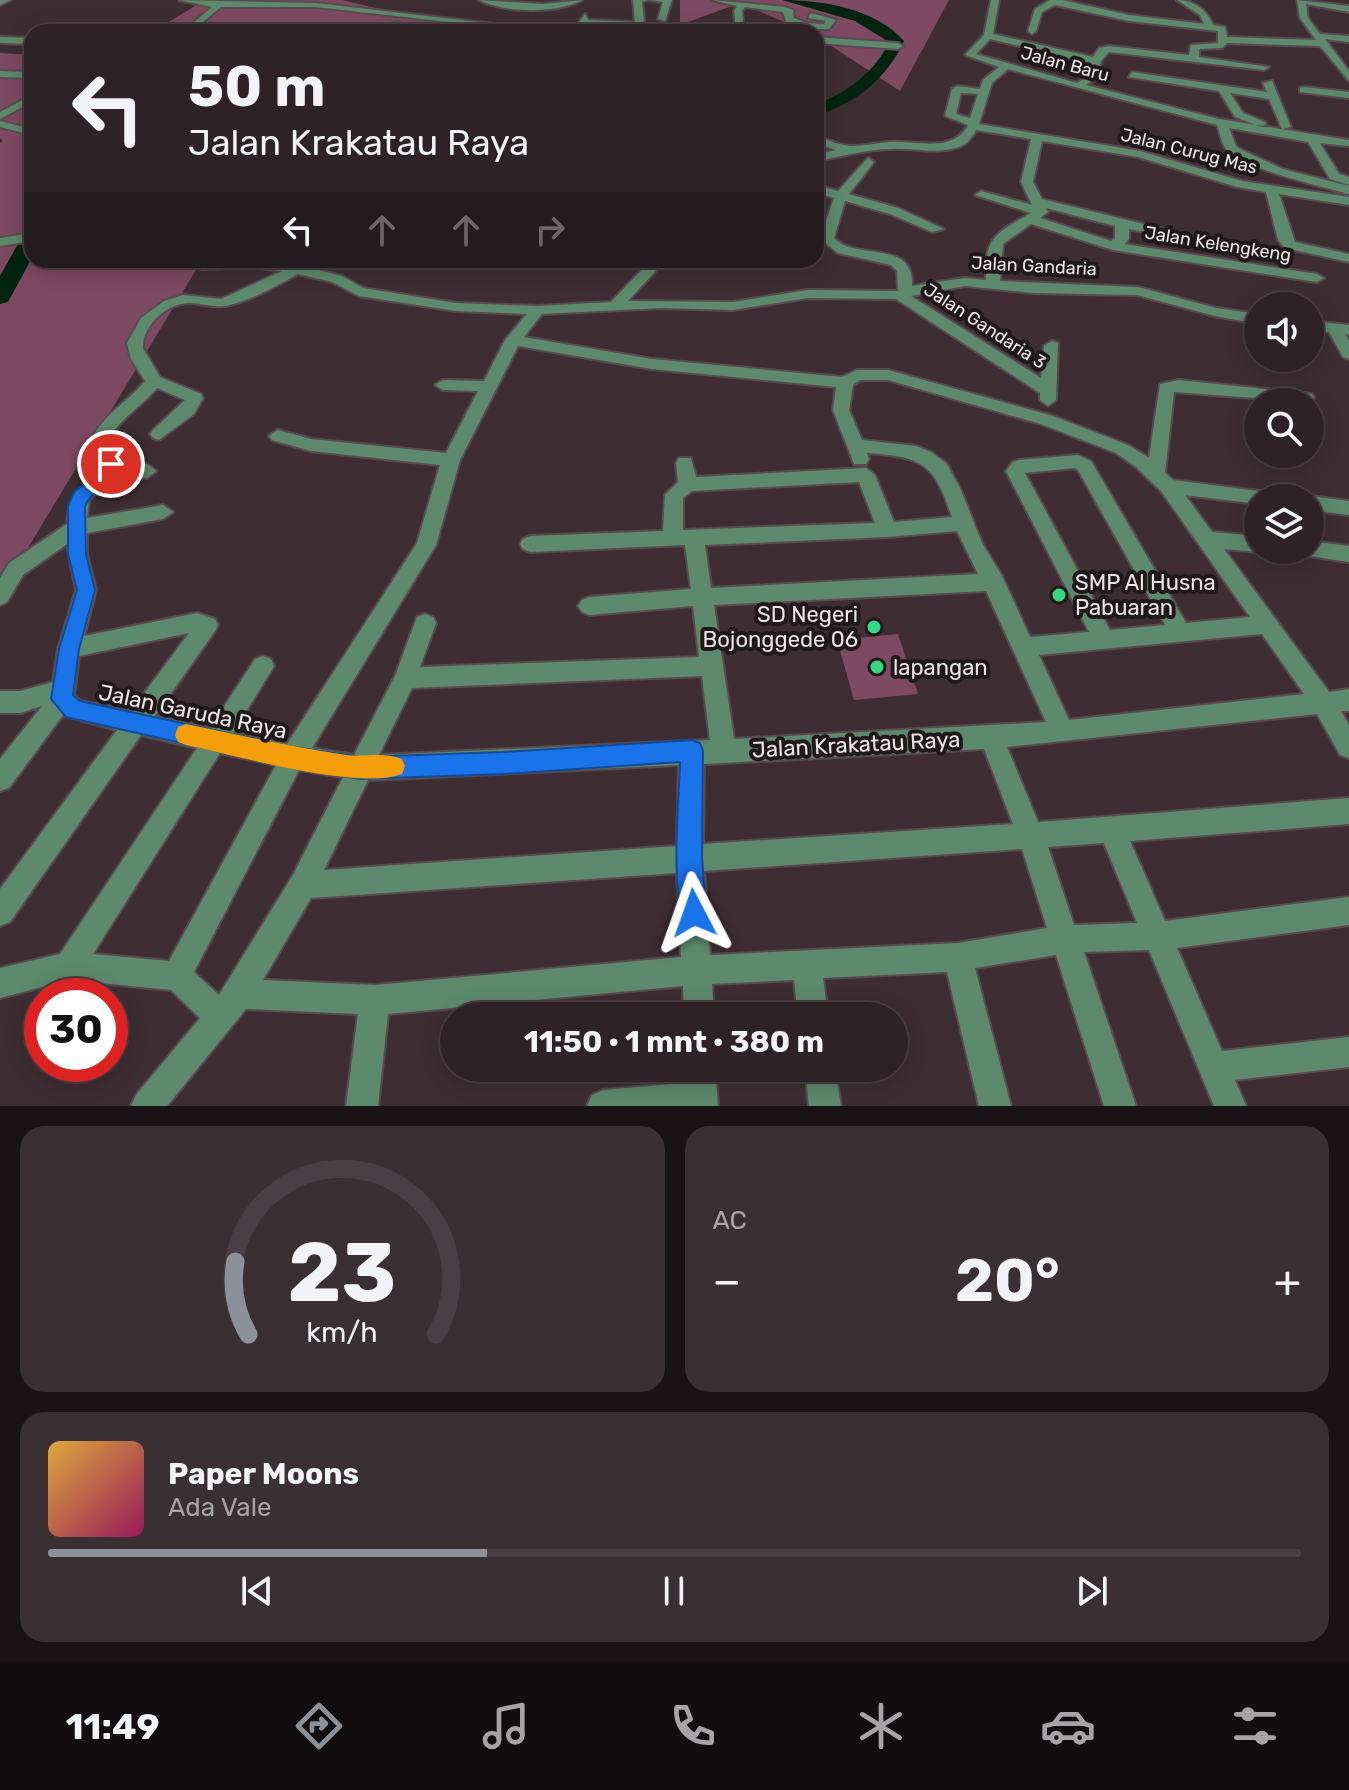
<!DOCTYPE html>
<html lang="id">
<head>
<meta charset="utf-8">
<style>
	body { margin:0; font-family:Rubik,sans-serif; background:#3a2f33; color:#f1f3f6; height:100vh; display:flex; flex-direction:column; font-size:30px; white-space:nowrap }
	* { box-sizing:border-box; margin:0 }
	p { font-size:26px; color:#a7a4a7 }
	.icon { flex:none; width:44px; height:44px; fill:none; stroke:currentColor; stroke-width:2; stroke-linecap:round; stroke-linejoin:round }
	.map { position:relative; height:1106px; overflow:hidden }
	.sheet { display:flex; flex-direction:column; gap:20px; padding:20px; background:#191315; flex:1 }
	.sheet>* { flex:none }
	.guide { position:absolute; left:24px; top:24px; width:800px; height:244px; border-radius:24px; box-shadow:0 4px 20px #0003,0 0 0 2px #493f44; background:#2e2227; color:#f1f3f6; overflow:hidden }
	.buttons { position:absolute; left:1244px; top:292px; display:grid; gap:16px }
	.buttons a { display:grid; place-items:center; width:80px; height:80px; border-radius:50%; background:#2e2227; box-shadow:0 4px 20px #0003,0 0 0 2px #493f44; font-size:40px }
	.speed { position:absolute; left:24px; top:978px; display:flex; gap:16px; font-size:40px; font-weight:700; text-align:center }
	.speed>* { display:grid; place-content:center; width:104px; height:104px; border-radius:50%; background:#2e2227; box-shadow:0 4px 20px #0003,0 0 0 2px #493f44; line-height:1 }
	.speed .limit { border:12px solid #d22; background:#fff; color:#111 }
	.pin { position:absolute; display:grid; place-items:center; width:68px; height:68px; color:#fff; margin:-34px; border:4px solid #fff; border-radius:50%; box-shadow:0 2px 8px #0007 }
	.me { position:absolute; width:88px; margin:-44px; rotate:356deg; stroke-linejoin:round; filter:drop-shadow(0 0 6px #0008) }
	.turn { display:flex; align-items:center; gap:28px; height:168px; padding:0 32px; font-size:36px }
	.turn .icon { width:104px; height:104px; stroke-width:2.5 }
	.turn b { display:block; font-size:56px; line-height:68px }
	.lanes { display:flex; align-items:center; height:76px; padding:0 32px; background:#0003; justify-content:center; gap:40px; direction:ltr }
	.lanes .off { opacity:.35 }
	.big { font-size:60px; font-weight:700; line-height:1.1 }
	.sheet .tile { flex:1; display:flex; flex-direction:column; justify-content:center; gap:12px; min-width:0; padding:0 28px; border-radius:24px; background:#3a2f33 }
	.sheet .dial { align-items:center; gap:0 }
	.dial svg { height:208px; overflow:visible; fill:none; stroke:#493f44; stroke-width:7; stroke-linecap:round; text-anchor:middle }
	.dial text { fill:#f1f3f6; stroke:none }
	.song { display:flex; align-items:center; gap:24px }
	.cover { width:96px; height:96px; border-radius:12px; background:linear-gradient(135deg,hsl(40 70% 55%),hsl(330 70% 35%)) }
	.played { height:8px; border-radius:4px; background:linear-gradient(90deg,#8c9099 35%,#493f44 35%) }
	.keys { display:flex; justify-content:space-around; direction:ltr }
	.heat { display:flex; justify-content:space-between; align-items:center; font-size:44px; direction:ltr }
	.sheet .tiles { flex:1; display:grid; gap:20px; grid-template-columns:1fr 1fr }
	.tile:last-child { grid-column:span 2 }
	.trip { position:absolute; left:440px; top:1002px; width:468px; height:80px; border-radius:40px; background:#2e2227; box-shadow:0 4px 20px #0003,0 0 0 2px #493f44; font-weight:700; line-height:80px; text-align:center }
	.tabs { display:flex; height:128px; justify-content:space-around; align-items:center; background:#120e10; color:#a7a4a7 }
	.tabs .icon { width:56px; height:56px }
	.tabs .active { color:#8c9099 }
	.tabs b { font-size:36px; color:#f1f3f6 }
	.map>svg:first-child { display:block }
	.green { fill:#7e4a61 }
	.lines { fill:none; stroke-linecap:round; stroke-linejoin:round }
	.river { fill:#022411; fill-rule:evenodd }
	.minor-casing { stroke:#5a4b51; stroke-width:4 }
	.minor { fill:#5d8a6c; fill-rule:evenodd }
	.route { fill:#1a73e8; stroke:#114b97; stroke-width:2 }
	.slow { fill:#f59e0b }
	.poi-dot { fill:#34d881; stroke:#20191b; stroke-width:3 }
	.labels { text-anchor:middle; stroke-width:8; stroke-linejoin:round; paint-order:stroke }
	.far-street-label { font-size:18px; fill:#eee3e7; stroke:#20191b }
	.poi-label { font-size:22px; fill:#eee3e7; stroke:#20191b; text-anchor:start }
	.street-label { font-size:22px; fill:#eee3e7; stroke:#20191b }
</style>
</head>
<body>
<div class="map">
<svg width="1349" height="1106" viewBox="0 0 1349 1106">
	<rect width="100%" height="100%" fill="#3e2e34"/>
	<path class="green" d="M 205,0 L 342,0 L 477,32 L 152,32 Z
		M 680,0 L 949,0 L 900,91 L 816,36 L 816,32 L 808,32 L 740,3 L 680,25 Z
		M 0,53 L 32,55 L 32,260 L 202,260 L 0,594 L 0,143 L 3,141 L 0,138 Z
		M 898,634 L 918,694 L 854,700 L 837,640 Z"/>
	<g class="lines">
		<path class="river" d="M 782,0 C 823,0 876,9 904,41 C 888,77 855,105 816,115 L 816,104 C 847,93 875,72 889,42 L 855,21 Z
			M 32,232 L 32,258 L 8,302 L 0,304 L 0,276 L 24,233 Z"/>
		<g class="minor-casing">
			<path id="minor" d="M 0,0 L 11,0 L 0,5 Z
				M 179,0 L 316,3 L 564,32 L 536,32 L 316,7 L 221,7 L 191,32 L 182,32 L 212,7 Z
				M 479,0 L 543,4 L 582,0 C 556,14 505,13 479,0 Z
				M 633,0 L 647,0 L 642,2 L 644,20 L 639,32 L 631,32 L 633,27 L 579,22 L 585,14 L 588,20 L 635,22 Z
				M 650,0 L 672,0 L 665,21 L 658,19 L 663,2 Z
				M 712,0 L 785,7 L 793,10 L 794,18 L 807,23 L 824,24 L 826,21 L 808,18 L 811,13 L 836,20 L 829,29 L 804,29 L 786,22 L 783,12 L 745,7 L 742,11 L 744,32 L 736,32 L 734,11 L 737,6 Z
				M 991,0 L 999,0 L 993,34 L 1093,57 L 1099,48 L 1109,46 L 1189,55 L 1191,45 L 1218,43 L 1218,31 L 1129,21 L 1055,5 L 1042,12 L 1036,31 L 1032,34 L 1028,31 L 1035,9 L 1050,0 L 1062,0 L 1129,15 L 1204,24 L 1200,15 L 1177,0 C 1194,0 1207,10 1213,25 L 1225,27 L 1227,37 L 1316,40 L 1300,18 L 1297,0 L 1349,6 L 1349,12 L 1306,4 L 1308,18 L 1320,34 L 1349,36 L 1349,42 L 1325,39 L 1349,71 L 1349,81 L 1320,46 L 1227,43 L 1222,48 L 1199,49 L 1199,57 L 1269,67 L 1264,70 L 1109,52 L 1101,61 L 1099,76 L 1086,85 L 1219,119 L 1349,140 L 1349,146 L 1320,143 L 1339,174 L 1349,177 L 1349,185 L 1330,179 L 1308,142 L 1229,128 L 1236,146 L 1240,149 L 1283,169 L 1349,186 L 1349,194 C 1324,187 1240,168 1226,149 C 1221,143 1220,132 1217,125 L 1008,69 L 992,83 L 979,124 L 1140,151 L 1242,181 L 1349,197 L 1349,205 L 1279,194 L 1295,242 L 1349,254 L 1349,262 L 1285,248 L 1278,240 L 1266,192 L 1237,187 L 1138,157 L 1042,141 L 1033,182 L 1042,199 L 1192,236 L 1185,240 L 1129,229 L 1129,239 L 1124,244 L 1317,274 L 1324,278 L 1317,282 L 1113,250 L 1031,224 L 1003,244 L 1000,281 L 1138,287 L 1216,308 L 1258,314 L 1258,324 L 1215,316 L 1137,295 L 1032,293 L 965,286 L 911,296 L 1041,378 L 1044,346 L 1052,341 L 1058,343 L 1056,400 L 1048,406 L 1040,400 L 1040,393 L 896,299 L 808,298 L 733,310 L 661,308 L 542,314 L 524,337 L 652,359 L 842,377 L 857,370 L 888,370 L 1053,416 L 1128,445 L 1149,458 L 1160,384 L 1179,380 L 1312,394 L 1314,398 L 1310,402 L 1174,392 L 1165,473 L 1173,480 L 1273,493 L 1275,498 L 1258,498 L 1258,504 L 1185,495 L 1212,532 L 1258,536 L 1258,550 L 1263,550 L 1258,552 L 1224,549 L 1329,692 L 1349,689 L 1349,711 L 1341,711 L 1349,725 L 1349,758 L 1340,755 L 1317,714 L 1007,747 L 1038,822 L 1349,798 L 1349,824 L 1130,841 L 1165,921 L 1349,897 L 1349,925 L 1177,948 L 1222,1051 L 1349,1037 L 1349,1067 L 1235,1080 L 1246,1106 L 1214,1106 L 1149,950 L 1084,952 L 1136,1106 L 1104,1106 L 1056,955 L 975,968 L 1011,1106 L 979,1106 L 947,972 L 823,978 L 828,1016 L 798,1016 L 794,980 L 712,984 L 714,1016 L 684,1016 L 683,986 L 388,1014 L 378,1106 L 346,1106 L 358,1014 L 246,1009 L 167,1106 L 131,1106 L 136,1095 L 200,1018 L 171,990 L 69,980 L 0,998 L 0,968 L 60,954 L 197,748 L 141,735 L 10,922 L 0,926 L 0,889 L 117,730 L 63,715 L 9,788 L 0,791 L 0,759 L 42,706 L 20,713 L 0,713 L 0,691 L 20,691 L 53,682 L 58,649 L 76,590 L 67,544 L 23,575 L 7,602 L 0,605 L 0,578 L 9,563 L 67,524 C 68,495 81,486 102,469 L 86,453 C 96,418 124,406 145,381 L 131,359 L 127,343 L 141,318 L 164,301 L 183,295 L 221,299 L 282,271 L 252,267 L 202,269 L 195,265 C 212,252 271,261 293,264 L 300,260 L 316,260 L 307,267 L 342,276 L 363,288 L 456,303 L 538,306 L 611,302 L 648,263 L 647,260 L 661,260 L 662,264 L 628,301 L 733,302 L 808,290 L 898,291 L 897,271 L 891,265 L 838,253 L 820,239 L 834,198 L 816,193 L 816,185 L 838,191 L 868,158 L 874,162 L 849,194 L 898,208 L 944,229 L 932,232 L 890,214 L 845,201 L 834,238 C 857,262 914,238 912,286 L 965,278 L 986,280 C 984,237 996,233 1031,213 L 975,195 L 981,191 L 1032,205 L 1021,182 L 1031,139 L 976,130 C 972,138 967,144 959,147 C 937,155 912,147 890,149 C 864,150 841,156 816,162 L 816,155 L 836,150 L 816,143 L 816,136 C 827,139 840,146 852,146 C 864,146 877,143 889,142 C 916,140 953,154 968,125 L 945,116 L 952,89 L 957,86 L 980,89 L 983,80 L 999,67 L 965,55 L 984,35 ZM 990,39 L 1091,63 L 1089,75 L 1077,83 L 976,54 ZM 961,93 L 978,94 L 970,118 L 956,114 ZM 1046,208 L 1115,226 L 1115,238 L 1111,241 L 1040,218 L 1048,212 ZM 298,274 L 332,282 L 359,296 L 456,311 L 527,314 L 505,340 L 484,381 L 443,380 L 435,385 L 443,390 L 478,391 L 446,453 L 311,439 L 278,430 L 269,436 L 272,440 L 311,451 L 440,465 L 417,543 L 287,744 L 233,733 L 274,666 L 271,659 L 263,656 L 255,659 L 210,728 L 155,716 L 215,631 L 218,625 L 215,619 L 197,613 L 84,636 L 96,590 L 87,554 L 87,533 L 163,519 L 173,512 L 163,505 L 87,518 L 89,500 L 115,478 L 147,478 L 156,471 L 147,464 L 120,464 L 105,451 C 112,422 139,410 157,388 L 185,400 L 153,430 L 150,434 L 153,438 L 159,440 L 194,414 L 203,398 L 201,394 L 160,377 L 143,348 C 142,329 162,308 181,304 C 197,300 213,310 230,305 C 254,299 276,286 298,274 ZM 518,346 L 652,369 L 836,387 L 833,410 L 854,464 L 866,464 L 869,459 L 867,453 C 923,457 934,463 952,517 L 894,522 L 875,475 L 866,468 L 696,477 L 691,458 L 679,458 L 676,463 L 678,482 L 665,495 L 663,531 L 530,536 L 523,539 L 520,544 L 523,549 L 530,552 L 685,545 L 691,589 L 589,597 L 582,600 L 578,606 L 582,612 L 589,615 L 693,606 L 699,657 L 420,667 L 436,623 L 433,617 L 425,614 L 417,617 L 395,676 L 354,755 L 312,748 L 436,545 L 460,460 ZM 860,380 L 888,380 L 1041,424 L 1116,453 L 1136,467 L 1161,491 L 1250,617 L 1186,623 L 1091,461 L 1078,455 L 1019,460 L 1013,462 L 1006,471 L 1089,632 L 1030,637 L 1002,576 L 982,543 L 960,488 L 946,463 L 931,452 L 916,446 L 862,440 L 849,410 L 853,385 ZM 1075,468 L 1078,470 L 1165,625 L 1110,630 L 1025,473 ZM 859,482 L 875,523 L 683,530 L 683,498 L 692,491 ZM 957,531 L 978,574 L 711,588 L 705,545 L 887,537 ZM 986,591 L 1046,722 L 734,739 L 714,605 ZM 189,633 L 131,711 L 80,701 L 74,695 L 79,656 ZM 1262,634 L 1304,694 L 1069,720 L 1039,655 ZM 702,676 L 710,740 L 379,755 L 412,688 ZM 984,749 L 1013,824 L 703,844 L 704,764 ZM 220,753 L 276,765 L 169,961 L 93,954 ZM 679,765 L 677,846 L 324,870 L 368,780 ZM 299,770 L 343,777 L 293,875 L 219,995 L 194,972 ZM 1104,843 L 1137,923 L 1074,925 L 1048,847 ZM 1022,849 L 1047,928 L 958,943 L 710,955 L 704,871 ZM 677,873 L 681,957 L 375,985 L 263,980 L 311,898 Z
				M 399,22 L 402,27 L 358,32 L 362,29 Z
				M 0,37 L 32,38 L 32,44 L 0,43 Z
				M 816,37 L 898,43 L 903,46 L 898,49 L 816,43 Z
				M 0,71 L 32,72 L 32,78 L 0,77 Z
				M 1132,72 L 1267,92 L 1263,83 L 1272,81 L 1291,127 L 1282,129 L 1269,99 L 1230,93 L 1243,113 L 1265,122 L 1266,124 L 1261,127 L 1235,117 L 1219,91 L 1129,77 Z
				M 1304,87 L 1349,92 L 1349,98 L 1300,92 L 1300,88 Z
				M 32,95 L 32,102 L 0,119 L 0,112 Z
				M 0,121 L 32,129 L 32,135 L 0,127 Z
				M 32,233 L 32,241 L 0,246 L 0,238 Z
				M 1310,321 L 1349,325 L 1349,335 L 1345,334 L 1349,341 L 1349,359 L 1343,357 L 1329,332 L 1310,331 Z
				M 1310,496 L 1349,501 L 1349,515 L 1310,510 L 1310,498 L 1303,498 Z
				M 1310,541 L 1349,546 L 1349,562 L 1303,555 L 1301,550 L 1310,550 Z
				M 685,1068 L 715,1068 L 718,1106 L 587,1106 L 592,1095 L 603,1090 L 685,1083 Z
				M 805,1068 L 835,1068 L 841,1106 L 809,1106 Z"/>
		</g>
		<use href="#minor" class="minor"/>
	</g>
	<path class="route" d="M 111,458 L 119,464 C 113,488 93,487 85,506 L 86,554 L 95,590 L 79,649 L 73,695 L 80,701 L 293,747 L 361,757 L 503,752 L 692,740 L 700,743 L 703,751 L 702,857 L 706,913 L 703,922 L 694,926 L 685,922 C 670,885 679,804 680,762 L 503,774 L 361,779 L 293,768 L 66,717 L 51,699 L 59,649 L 77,590 L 68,554 L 68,506 L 75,491 L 100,473 L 105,460 Z"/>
	<path class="slow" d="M 186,724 C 239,735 292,747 346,755 C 364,757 385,752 402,759 L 405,766 L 402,774 C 358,791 235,755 186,745 L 178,742 L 175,735 L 178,727 Z"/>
	<g class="poi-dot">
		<circle cx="1059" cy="595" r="8"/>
		<circle cx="874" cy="627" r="8"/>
		<circle cx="877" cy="667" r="8"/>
	</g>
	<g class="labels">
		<g class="far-street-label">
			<text transform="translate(1065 64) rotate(15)" y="6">Jalan Baru</text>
			<text transform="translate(1189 151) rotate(14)" y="6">Jalan Curug Mas</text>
			<text transform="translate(1218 244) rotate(9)" y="6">Jalan Kelengkeng</text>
			<text transform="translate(1034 266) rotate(3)" y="6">Jalan Gandaria</text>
			<text transform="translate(985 326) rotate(33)" y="6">Jalan Gandaria 3</text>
		</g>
		<g class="poi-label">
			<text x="1075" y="590">SMP Al Husna<tspan x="1075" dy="25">Pabuaran</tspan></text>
			<text x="858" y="622" text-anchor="end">SD Negeri<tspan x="858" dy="25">Bojonggede 06</tspan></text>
			<text x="893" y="675">lapangan</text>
		</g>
		<g class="street-label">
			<text transform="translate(193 711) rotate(12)" y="8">Jalan Garuda Raya</text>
			<text transform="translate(856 744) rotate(-3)" y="8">Jalan Krakatau Raya</text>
		</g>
	</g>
</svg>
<div class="buttons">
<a><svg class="icon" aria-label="sound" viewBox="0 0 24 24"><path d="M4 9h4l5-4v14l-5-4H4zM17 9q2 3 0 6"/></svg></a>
<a><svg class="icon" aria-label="search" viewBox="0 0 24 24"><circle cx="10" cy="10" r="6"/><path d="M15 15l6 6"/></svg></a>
<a><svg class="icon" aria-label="layers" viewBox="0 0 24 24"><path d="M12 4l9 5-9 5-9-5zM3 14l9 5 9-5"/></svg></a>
</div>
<div class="speed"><div class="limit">30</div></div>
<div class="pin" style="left:111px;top:464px;background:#d93025"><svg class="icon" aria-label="arrive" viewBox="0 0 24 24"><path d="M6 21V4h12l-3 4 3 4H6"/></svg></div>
<svg class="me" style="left:694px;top:913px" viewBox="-20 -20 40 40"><path d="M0-17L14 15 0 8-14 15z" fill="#1a73e8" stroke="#fff" stroke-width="4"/></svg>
<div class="trip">11:50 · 1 mnt · 380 m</div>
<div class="guide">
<div class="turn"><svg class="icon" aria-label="left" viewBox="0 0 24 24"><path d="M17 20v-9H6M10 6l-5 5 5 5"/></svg><div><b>50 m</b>Jalan Krakatau Raya</div></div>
<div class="lanes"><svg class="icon" aria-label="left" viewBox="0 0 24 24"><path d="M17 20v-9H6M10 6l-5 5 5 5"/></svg><svg class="icon off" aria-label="ahead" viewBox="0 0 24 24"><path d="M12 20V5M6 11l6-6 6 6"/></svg><svg class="icon off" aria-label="ahead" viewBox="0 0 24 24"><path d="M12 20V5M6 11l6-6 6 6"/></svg><svg class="icon off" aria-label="right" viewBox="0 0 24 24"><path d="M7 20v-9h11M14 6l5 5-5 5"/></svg></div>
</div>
</div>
<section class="sheet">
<div class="tiles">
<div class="tile dial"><svg viewBox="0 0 100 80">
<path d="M14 69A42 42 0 1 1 86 69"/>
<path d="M14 69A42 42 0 0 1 9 41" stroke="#8c9099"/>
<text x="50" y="56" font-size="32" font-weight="700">23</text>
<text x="50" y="72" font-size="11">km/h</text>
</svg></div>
<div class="tile"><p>AC</p>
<div class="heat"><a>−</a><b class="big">20°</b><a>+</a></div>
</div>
<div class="tile">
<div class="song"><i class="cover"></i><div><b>Paper Moons</b><p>Ada Vale</p></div></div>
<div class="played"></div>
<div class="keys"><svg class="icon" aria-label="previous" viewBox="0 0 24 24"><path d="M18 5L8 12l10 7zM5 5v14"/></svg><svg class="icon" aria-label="pause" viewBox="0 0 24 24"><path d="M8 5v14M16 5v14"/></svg><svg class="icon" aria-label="next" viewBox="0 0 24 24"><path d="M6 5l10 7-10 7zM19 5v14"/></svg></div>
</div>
</div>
</section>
<nav class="tabs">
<b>11:49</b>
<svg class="icon active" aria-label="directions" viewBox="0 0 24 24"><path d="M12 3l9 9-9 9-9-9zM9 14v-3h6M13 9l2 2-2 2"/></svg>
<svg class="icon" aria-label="music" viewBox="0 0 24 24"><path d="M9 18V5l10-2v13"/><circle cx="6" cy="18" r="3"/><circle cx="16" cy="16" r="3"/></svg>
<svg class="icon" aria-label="phone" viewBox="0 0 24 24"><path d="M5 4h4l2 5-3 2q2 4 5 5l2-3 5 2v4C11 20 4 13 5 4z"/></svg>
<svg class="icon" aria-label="climate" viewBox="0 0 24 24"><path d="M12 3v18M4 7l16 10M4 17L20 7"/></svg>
<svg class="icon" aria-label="car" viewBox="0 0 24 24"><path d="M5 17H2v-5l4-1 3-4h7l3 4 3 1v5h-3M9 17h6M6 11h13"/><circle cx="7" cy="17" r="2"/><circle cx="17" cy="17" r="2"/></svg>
<svg class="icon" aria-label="filters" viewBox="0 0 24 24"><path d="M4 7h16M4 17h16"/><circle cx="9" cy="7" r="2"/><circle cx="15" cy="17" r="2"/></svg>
</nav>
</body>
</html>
